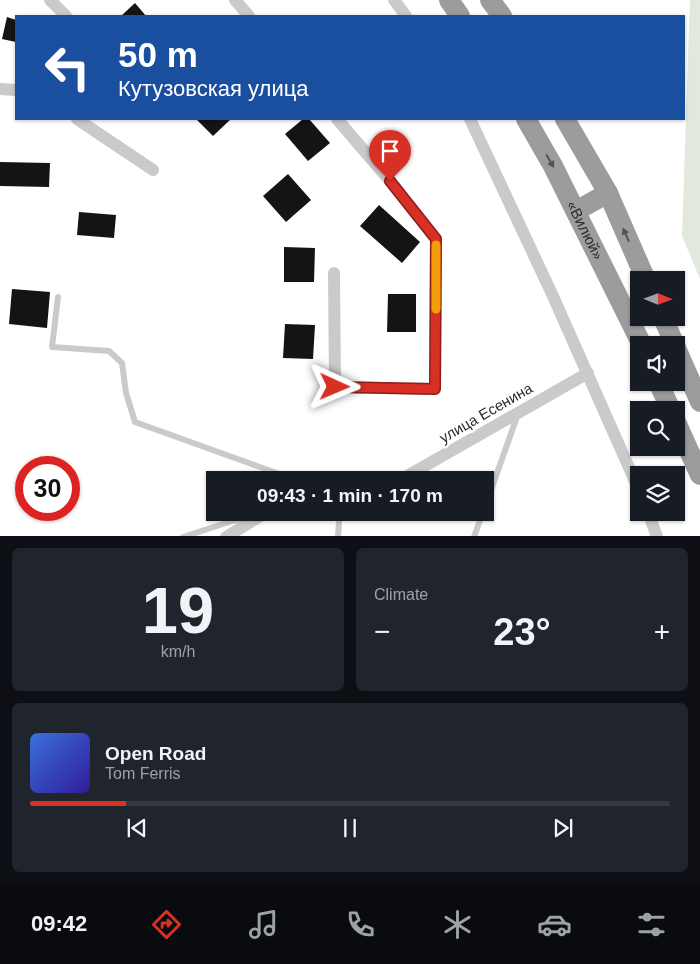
<!DOCTYPE html>
<html lang="en">
<head>
<meta charset="utf-8">
<style>
	body { margin:0; font-family:Arial,sans-serif; background:#20242c; color:#f1f3f6; height:100vh; display:flex; flex-direction:column; font-size:19px; white-space:nowrap }
	* { box-sizing:border-box; margin:0 }
	p { font-size:16px; color:#9ea1a6 }
	.icon { flex:none; width:28px; height:28px; fill:none; stroke:currentColor; stroke-width:2; stroke-linecap:round; stroke-linejoin:round }
	.map { position:relative; height:536px; overflow:hidden }
	.sheet { display:flex; flex-direction:column; gap:12px; padding:12px; background:#0d0f14; flex:1 }
	.sheet>* { flex:none }
	.hud { position:absolute; left:15px; top:15px; width:670px; height:105px; border-radius:0px; box-shadow:0 1px 4px #0004; background:#1a4fa0; color:#fff; overflow:hidden }
	.needle { width:32px; rotate:91deg }
	.fabs { position:absolute; left:630px; top:271px; display:grid; gap:10px }
	.fabs a { display:grid; place-items:center; width:55px; height:55px; border-radius:0px; background:#171b24; box-shadow:0 1px 4px #0004; font-size:25px }
	.speed { position:absolute; left:15px; top:456px; display:flex; gap:10px; font-size:25px; font-weight:700; text-align:center }
	.speed>* { display:grid; place-content:center; width:65px; height:65px; border-radius:50%; background:#171b24; box-shadow:0 1px 4px #0004; line-height:1 }
	.speed .limit { border:8px solid #d22; background:#fff; color:#111 }
	.pin { position:absolute; display:grid; place-items:center; width:42px; height:42px; color:#fff; margin:-51px -21px; border-radius:50% 50% 50% 0; rotate:-45deg; box-shadow:0 0 5px #0007 }
	.pin .icon { rotate:45deg }
	.me { position:absolute; width:55px; margin:-28px; rotate:91deg; stroke-linejoin:round; filter:drop-shadow(0 0 4px #0008) }
	.turn { display:flex; align-items:center; gap:18px; height:105px; padding:0 20px; font-size:22px }
	.turn .icon { width:65px; height:65px; stroke-width:2.5 }
	.turn b { display:block; font-size:35px; line-height:42px }
	.big { font-size:38px; font-weight:700; line-height:1.1 }
	.sheet .card { flex:1; display:flex; flex-direction:column; justify-content:center; gap:8px; min-width:0; padding:0 18px; border-radius:8px; background:#20242c }
	.sheet .dial { align-items:center; gap:0 }
	.dial b { font-size:65px; line-height:1 }
	.song { display:flex; align-items:center; gap:15px }
	.cover { width:60px; height:60px; border-radius:8px; background:linear-gradient(135deg,hsl(220 70% 55%),hsl(250 70% 35%)) }
	.played { height:5px; border-radius:2px; background:linear-gradient(90deg,#d93025 15%,#363941 15%) }
	.keys { display:flex; justify-content:space-around; direction:ltr }
	.heat { display:flex; justify-content:space-between; align-items:center; font-size:28px; direction:ltr }
	.sheet .tiles { flex:1; display:grid; gap:12px; grid-template-columns:1fr 1fr }
	.card:last-child { grid-column:span 2 }
	.trip { position:absolute; left:206px; top:471px; width:288px; height:50px; border-radius:0px; background:#171b24; box-shadow:0 1px 4px #0004; font-weight:700; line-height:50px; text-align:center }
	.tabs { display:flex; height:80px; justify-content:space-around; align-items:center; background:#090b0e; color:#9ea1a6 }
	.tabs .icon { width:35px; height:35px }
	.tabs .current { color:#d93025 }
	.tabs b { font-size:22px; color:#f1f3f6 }
	.map>svg:first-child { display:block }
	.green { fill:#e0e9db }
	.building { fill:#141414 }
	.lines { fill:none; stroke-linecap:round; stroke-linejoin:round }
	.service { stroke:#cacaca; stroke-width:6 }
	.minor { stroke:#cacaca; stroke-width:12 }
	.trunk { stroke:#9c9c9c; stroke-width:20 }
	.oneway { fill:#545454 }
	.route-casing { stroke:#8d1f18; stroke-width:12 }
	.route { stroke:#d93025; stroke-width:9 }
	.slow { stroke:#f59e0b; stroke-width:9 }
	.labels { text-anchor:middle; stroke-width:5; stroke-linejoin:round; paint-order:stroke }
	.street-label { font-size:15px; fill:#2d2d2d; stroke:#fff }
</style>
</head>
<body>
<div class="map">
<svg width="700" height="537" viewBox="0 0 700 537">
	<rect width="100%" height="100%" fill="#fff"/>
	<path class="green" d="M 690,0 L 700,0 L 700,279 L 682,236 Z"/>
	<path class="building" d="M 135,3 L 146,16 L 121,16 Z
		M 7,17 L 16,20 L 16,42 L 2,39 Z
		M 196,119 L 231,119 L 213,136 Z
		M 303,119 L 309,119 L 330,143 L 308,161 L 285,134 Z
		M 0,162 L 50,163 L 49,187 L 0,186 Z
		M 288,174 L 311,200 L 286,222 L 263,196 Z
		M 379,205 L 420,242 L 402,263 L 360,226 Z
		M 79,212 L 116,215 L 114,238 L 77,235 Z
		M 284,247 L 315,248 L 314,282 L 284,282 Z
		M 12,289 L 50,292 L 47,328 L 9,324 Z
		M 388,294 L 416,294 L 416,332 L 387,332 Z
		M 285,324 L 315,325 L 313,359 L 283,358 Z"/>
	<g class="lines">
		<path class="service" d="M 58,297 L 52,347 L 109,351 L 122,363 L 126,393 L 135,422 L 296,480
			M 485,507 L 518,414
			M 183,537 L 232,521 L 253,516
			M 338,537 L 339,522 L 342,512
			M 474,537 L 483,512"/>
		<path class="minor" d="M 50,0 L 66,16
			M 235,0 L 249,16
			M 394,0 L 406,16
			M 0,89 L 16,90
			M 77,119 L 153,170
			M 470,119 L 552,294 L 639,490
			M 334,273 L 335,387 L 435,389 L 436,239 L 390,181 L 337,119
			M 400,480 L 588,373
			M 648,512 L 657,537
			M 226,537 L 267,512"/>
		<g class="trunk">
			<path d="M 449,0 L 460,16"/>
			<path d="M 490,0 L 502,16"/>
			<path id="s1" d="M 526,119 L 553,166 L 642,345"/>
			<path d="M 565,119 L 608,193 L 646,280"/>
			<path d="M 576,211 L 608,193"/>
			<path d="M 663,318 L 675,345"/>
			<path d="M 676,348 L 700,402"/>
			<path d="M 658,382 L 671,410"/>
			<path d="M 676,422 L 700,475"/>
		</g>
	</g>
	<defs><path id="oneway-solid" d="M-6-.8H1V-3.2L6.5 0L1 3.2V.8H-6Z" transform="scale(1.25)"/></defs>
	<g class="oneway">
		<use href="#oneway-solid" transform="translate(550 161) rotate(60)"/>
		<use href="#oneway-solid" transform="translate(626 235) rotate(-114)"/>
	</g>
	<g class="lines">
		<g class="route-casing">
			<path id="route" d="M 335,387 L 435,389 L 436,239 L 390,181"/>
		</g>
		<use href="#route" class="route"/>
		<path class="slow" d="M 436,309 L 436,245"/>
	</g>
	<g class="labels">
		<g class="street-label">
			<text dy="5" stroke="none"><textPath href="#s1" startOffset="126">«Вилюй»</textPath></text>
			<text transform="translate(486 413) rotate(-30)" y="5">улица Есенина</text>
		</g>
	</g>
</svg>
<div class="fabs">
<a><svg class="needle" viewBox="-14 -14 28 28"><path d="M0-13l5 13h-10z" fill="#e53935"/><path d="M0 13l5-13h-10z" fill="#9ea1a6"/></svg></a>
<a><svg class="icon" aria-label="sound" viewBox="0 0 24 24"><path d="M4 9h4l5-4v14l-5-4H4zM17 9q2 3 0 6"/></svg></a>
<a><svg class="icon" aria-label="search" viewBox="0 0 24 24"><circle cx="10" cy="10" r="6"/><path d="M15 15l6 6"/></svg></a>
<a><svg class="icon" aria-label="layers" viewBox="0 0 24 24"><path d="M12 4l9 5-9 5-9-5zM3 14l9 5 9-5"/></svg></a>
</div>
<div class="speed"><div class="limit">30</div></div>
<div class="pin" style="left:390px;top:181px;background:#d93025"><svg class="icon" aria-label="arrive" viewBox="0 0 24 24"><path d="M6 21V4h12l-3 4 3 4H6"/></svg></div>
<svg class="me" style="left:335px;top:387px" viewBox="-20 -20 40 40"><path d="M0-17L14 15 0 8-14 15z" fill="#d93025" stroke="#fff" stroke-width="4"/></svg>
<div class="trip">09:43 · 1 min · 170 m</div>
<div class="hud">
<div class="turn"><svg class="icon" aria-label="left" viewBox="0 0 24 24"><path d="M17 20v-9H6M10 6l-5 5 5 5"/></svg><div><b>50 m</b>Кутузовская улица</div></div>
</div>
</div>
<section class="sheet">
<div class="tiles">
<div class="card dial"><b>19</b><p>km/h</p></div>
<div class="card"><p>Climate</p>
<div class="heat"><a>−</a><b class="big">23°</b><a>+</a></div>
</div>
<div class="card">
<div class="song"><i class="cover"></i><div><b>Open Road</b><p>Tom Ferris</p></div></div>
<div class="played"></div>
<div class="keys"><svg class="icon" aria-label="previous" viewBox="0 0 24 24"><path d="M18 5L8 12l10 7zM5 5v14"/></svg><svg class="icon" aria-label="pause" viewBox="0 0 24 24"><path d="M8 5v14M16 5v14"/></svg><svg class="icon" aria-label="next" viewBox="0 0 24 24"><path d="M6 5l10 7-10 7zM19 5v14"/></svg></div>
</div>
</div>
</section>
<nav class="tabs">
<b>09:42</b>
<svg class="icon current" aria-label="directions" viewBox="0 0 24 24"><path d="M12 3l9 9-9 9-9-9zM9 14v-3h6M13 9l2 2-2 2"/></svg>
<svg class="icon" aria-label="music" viewBox="0 0 24 24"><path d="M9 18V5l10-2v13"/><circle cx="6" cy="18" r="3"/><circle cx="16" cy="16" r="3"/></svg>
<svg class="icon" aria-label="phone" viewBox="0 0 24 24"><path d="M5 4h4l2 5-3 2q2 4 5 5l2-3 5 2v4C11 20 4 13 5 4z"/></svg>
<svg class="icon" aria-label="climate" viewBox="0 0 24 24"><path d="M12 3v18M4 7l16 10M4 17L20 7"/></svg>
<svg class="icon" aria-label="car" viewBox="0 0 24 24"><path d="M5 17H2v-5l4-1 3-4h7l3 4 3 1v5h-3M9 17h6M6 11h13"/><circle cx="7" cy="17" r="2"/><circle cx="17" cy="17" r="2"/></svg>
<svg class="icon" aria-label="filters" viewBox="0 0 24 24"><path d="M4 7h16M4 17h16"/><circle cx="9" cy="7" r="2"/><circle cx="15" cy="17" r="2"/></svg>
</nav>
</body>
</html>
